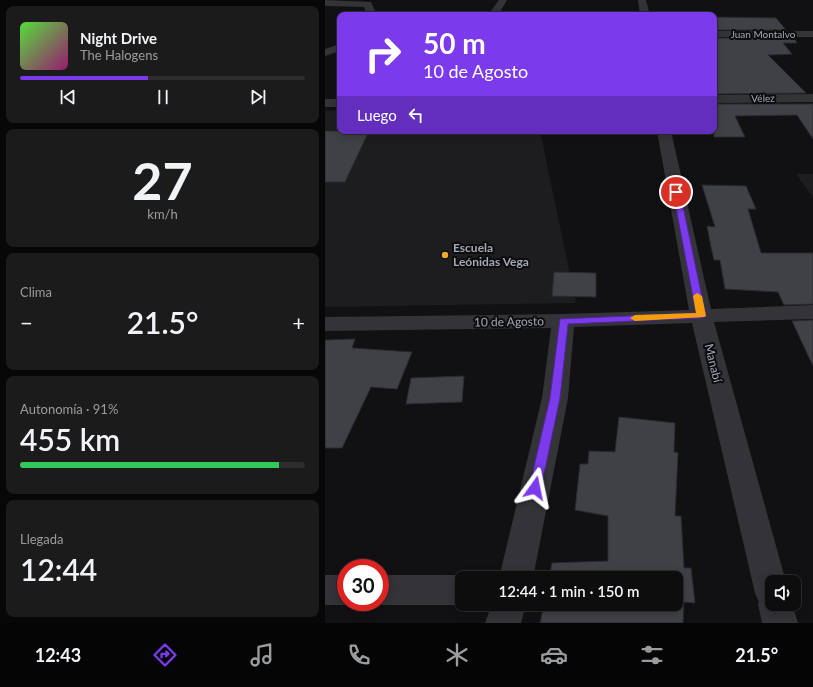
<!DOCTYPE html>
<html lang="es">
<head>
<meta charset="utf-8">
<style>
	body { margin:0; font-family:Lato,sans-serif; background:#1b1b1c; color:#f1f3f6; height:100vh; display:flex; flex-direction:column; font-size:15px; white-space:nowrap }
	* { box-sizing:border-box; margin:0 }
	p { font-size:13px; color:#9a9c9e }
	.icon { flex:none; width:22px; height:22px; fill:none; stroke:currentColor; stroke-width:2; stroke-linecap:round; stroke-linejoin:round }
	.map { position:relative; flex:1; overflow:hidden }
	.details { display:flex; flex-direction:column; gap:6px; padding:6px; background:#070708; width:325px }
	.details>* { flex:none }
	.guide { position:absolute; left:12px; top:12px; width:380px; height:122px; border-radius:8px; box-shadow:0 2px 10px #0003,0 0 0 1px #2d2d2e; background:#7c3aed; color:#fff; overflow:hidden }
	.buttons { position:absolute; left:440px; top:575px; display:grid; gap:8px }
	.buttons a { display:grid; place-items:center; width:36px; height:36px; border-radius:8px; background:#0d0d0e; box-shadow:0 2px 10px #0003,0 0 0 1px #2d2d2e; font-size:20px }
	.speed { position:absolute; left:12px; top:559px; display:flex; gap:8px; font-size:20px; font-weight:700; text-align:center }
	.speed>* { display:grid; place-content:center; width:52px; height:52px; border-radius:50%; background:#0d0d0e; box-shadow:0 2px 10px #0003,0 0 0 1px #2d2d2e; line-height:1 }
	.speed .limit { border:6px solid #d22; background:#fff; color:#111 }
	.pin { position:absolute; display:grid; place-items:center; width:34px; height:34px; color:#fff; margin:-17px; border:2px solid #fff; border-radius:50%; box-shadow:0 1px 4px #0007 }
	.me { position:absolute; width:44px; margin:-22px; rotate:12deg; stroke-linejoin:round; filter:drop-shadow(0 0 3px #0008) }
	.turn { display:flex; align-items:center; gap:14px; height:84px; padding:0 20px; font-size:18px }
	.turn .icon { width:52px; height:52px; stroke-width:2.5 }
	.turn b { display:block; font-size:28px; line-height:34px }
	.then { display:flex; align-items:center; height:38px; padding:0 20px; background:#0003; gap:8px; font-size:15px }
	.big { font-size:30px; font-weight:600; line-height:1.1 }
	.details .tile { flex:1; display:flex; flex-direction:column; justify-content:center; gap:6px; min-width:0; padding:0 14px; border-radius:8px; background:#1b1b1c }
	.details .dial { align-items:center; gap:0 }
	.dial b { font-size:52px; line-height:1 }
	.song { display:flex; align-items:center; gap:12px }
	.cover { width:48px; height:48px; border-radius:6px; background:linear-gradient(135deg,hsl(110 70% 55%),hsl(320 70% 35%)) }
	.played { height:4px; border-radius:2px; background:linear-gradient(90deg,#7c3aed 45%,#2d2d2e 45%) }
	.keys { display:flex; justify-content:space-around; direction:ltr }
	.heat { display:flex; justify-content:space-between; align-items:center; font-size:22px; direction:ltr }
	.charge { height:6px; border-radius:3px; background:linear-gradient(90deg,#34c759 91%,#2d2d2e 0) }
	.trip { position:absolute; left:130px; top:571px; width:228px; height:40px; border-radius:8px; background:#0d0d0e; box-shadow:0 2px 10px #0003,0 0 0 1px #2d2d2e; font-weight:600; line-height:40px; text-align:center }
	.dock { display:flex; height:64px; justify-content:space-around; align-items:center; background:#050506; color:#9a9c9e }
	.dock .icon { width:28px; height:28px }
	.dock .current { color:#7c3aed }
	.dock b { font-size:18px; color:#f1f3f6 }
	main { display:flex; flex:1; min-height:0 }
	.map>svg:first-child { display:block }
	.built { fill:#1d1d20 }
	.building { fill:#404146; stroke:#2b2b2f }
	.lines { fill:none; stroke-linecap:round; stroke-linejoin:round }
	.minor { fill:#333338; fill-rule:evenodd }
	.route { fill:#7c3aed; stroke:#51269a }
	.slow { fill:#f59e0b }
	.poi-dot { fill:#edab2f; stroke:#0c0c0e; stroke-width:1.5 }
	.labels { text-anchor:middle; stroke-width:4; stroke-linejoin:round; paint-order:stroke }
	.far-street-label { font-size:10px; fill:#a3a8b3; stroke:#0c0c0e }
	.poi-label { font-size:12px; font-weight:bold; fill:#a3a8b3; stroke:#0c0c0e; text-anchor:start }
	.street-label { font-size:12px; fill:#a3a8b3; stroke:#0c0c0e }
</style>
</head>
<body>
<main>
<section class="details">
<div class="tile">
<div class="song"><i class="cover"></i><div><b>Night Drive</b><p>The Halogens</p></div></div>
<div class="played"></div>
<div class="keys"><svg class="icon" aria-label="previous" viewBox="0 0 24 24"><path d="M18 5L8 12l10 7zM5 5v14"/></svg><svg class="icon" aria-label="pause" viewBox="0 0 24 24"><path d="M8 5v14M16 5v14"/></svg><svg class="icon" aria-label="next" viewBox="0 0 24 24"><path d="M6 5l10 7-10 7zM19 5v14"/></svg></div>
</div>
<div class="tile dial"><b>27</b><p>km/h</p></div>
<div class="tile"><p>Clima</p>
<div class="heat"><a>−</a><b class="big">21.5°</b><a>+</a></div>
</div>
<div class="tile"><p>Autonomía · 91%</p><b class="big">455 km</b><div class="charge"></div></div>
<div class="tile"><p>Llegada</p><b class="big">12:44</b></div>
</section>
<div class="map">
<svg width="488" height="623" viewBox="0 0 488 623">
	<rect width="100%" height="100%" fill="#111113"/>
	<path class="built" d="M 15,110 L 15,131 L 215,131 L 251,303 L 0,307 L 0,111 Z
		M 471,174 L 488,174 L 488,197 Z"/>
	<path class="building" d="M 389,17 L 451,18 L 461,30 L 389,30 Z
		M 389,38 L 469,38 L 472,43 L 458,43 L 467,54 L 443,55 L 481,93 L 389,94 Z
		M 389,104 L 488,104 L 488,139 L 472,115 L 410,116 L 420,137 L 389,137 Z
		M 0,131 L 44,131 L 20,182 L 0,182 Z
		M 377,185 L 421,186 L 431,209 L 423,209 L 436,253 L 488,253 L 488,304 L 459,305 L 453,292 L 400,289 L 395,260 L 389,260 L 386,247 L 382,226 L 390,227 Z
		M 229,272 L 271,273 L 271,297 L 227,296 Z
		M 488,320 L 488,366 L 467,321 Z
		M 30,339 L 27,348 L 87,352 L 72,389 L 46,387 L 17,448 L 0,448 L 0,340 Z
		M 139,376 L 137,402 L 81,404 L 86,378 Z
		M 294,417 L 350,423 L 349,452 L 353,453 L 350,516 L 356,516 L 359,568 L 366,568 L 370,603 L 359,602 L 358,623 L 215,623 L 219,604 L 351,604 L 351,578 L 224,578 L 227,563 L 283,561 L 283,516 L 250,510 L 255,464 L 263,464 L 264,451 L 290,452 Z"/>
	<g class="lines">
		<path class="minor" d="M 0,0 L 46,2 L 52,15 L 42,15 L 39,7 L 0,6 Z
			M 174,0 L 182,0 L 173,15 L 163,15 Z
			M 313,0 L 321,0 L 325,15 L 315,15 Z
			M 389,31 L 488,31 L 488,37 L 389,37 Z
			M 15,44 L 15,51 L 0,56 L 0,49 Z
			M 488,94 L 488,102 L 389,103 L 389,95 Z
			M 0,99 L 15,99 L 15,107 L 0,107 Z
			M 332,131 L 346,131 L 386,309 L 488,305 L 488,319 L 389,322 L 461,582 L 447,582 L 447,604 L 467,604 L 473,623 L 437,623 L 433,604 L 434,602 L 430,593 L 367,323 L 249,327 L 243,398 L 208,578 L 174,578 L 217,398 L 226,328 L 0,331 L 0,317 L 238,314 L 364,310 Z
			M 0,575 L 21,575 L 21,602 L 30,602 L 21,605 L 0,605 Z
			M 55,575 L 137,575 L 146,578 L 137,578 L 137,604 L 141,604 L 137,605 L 55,605 L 46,602 L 55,602 Z
			M 167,604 L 201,604 L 196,623 L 160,623 Z"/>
	</g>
	<path class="route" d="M 351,190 L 355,192 L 381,316 L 376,318 L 243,324 L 235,398 L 216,488 L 215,491 L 210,493 L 206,491 L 204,488 L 225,398 L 235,319 L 371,313 L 348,192 Z"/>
	<path class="slow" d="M 372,293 L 377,296 L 381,316 L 379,317 L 310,321 L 305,318 L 310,315 L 371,313 L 368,296 Z"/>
	<circle class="poi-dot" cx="120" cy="255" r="4"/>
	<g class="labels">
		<g class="far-street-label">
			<text x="438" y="38">Juan Montalvo</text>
			<text transform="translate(438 98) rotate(-1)" y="4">Vélez</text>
		</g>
		<g class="poi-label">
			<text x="128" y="252">Escuela<tspan x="128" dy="14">Leónidas Vega</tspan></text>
		</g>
		<g class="street-label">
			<text transform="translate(184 322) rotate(-1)" y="4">10 de Agosto</text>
			<text transform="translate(388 363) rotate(76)" y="4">Manabí</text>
		</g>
	</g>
</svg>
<div class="buttons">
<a><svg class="icon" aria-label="sound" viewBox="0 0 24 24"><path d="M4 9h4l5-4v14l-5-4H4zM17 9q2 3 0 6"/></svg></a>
</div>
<div class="speed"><div class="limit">30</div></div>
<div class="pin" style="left:351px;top:192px;background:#d93025"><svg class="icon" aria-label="arrive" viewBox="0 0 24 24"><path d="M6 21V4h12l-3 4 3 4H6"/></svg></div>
<svg class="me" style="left:210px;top:488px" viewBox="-20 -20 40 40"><path d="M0-17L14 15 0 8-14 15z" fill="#7c3aed" stroke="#fff" stroke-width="4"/></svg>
<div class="trip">12:44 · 1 min · 150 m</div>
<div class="guide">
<div class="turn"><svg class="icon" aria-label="right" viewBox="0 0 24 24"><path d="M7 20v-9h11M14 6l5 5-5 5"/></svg><div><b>50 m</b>10 de Agosto</div></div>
<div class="then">Luego<svg class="icon" aria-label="left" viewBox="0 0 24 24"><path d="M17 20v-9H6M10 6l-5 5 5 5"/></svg></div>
</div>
</div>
</main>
<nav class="dock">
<b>12:43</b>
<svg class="icon current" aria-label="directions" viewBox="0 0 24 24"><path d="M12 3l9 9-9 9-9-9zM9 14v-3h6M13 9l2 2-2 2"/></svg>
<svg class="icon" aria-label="music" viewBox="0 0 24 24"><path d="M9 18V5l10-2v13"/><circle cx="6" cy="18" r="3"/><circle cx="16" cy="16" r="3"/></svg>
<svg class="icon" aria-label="phone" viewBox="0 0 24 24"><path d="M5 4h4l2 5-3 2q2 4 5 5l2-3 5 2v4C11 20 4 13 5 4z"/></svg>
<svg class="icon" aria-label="climate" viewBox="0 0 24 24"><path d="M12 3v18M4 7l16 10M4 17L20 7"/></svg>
<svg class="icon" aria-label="car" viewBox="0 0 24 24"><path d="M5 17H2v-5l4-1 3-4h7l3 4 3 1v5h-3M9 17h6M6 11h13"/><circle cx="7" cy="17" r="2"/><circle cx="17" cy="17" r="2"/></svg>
<svg class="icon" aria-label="filters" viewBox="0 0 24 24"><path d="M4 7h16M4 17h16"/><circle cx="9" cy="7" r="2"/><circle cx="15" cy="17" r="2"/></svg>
<b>21.5°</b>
</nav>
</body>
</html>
